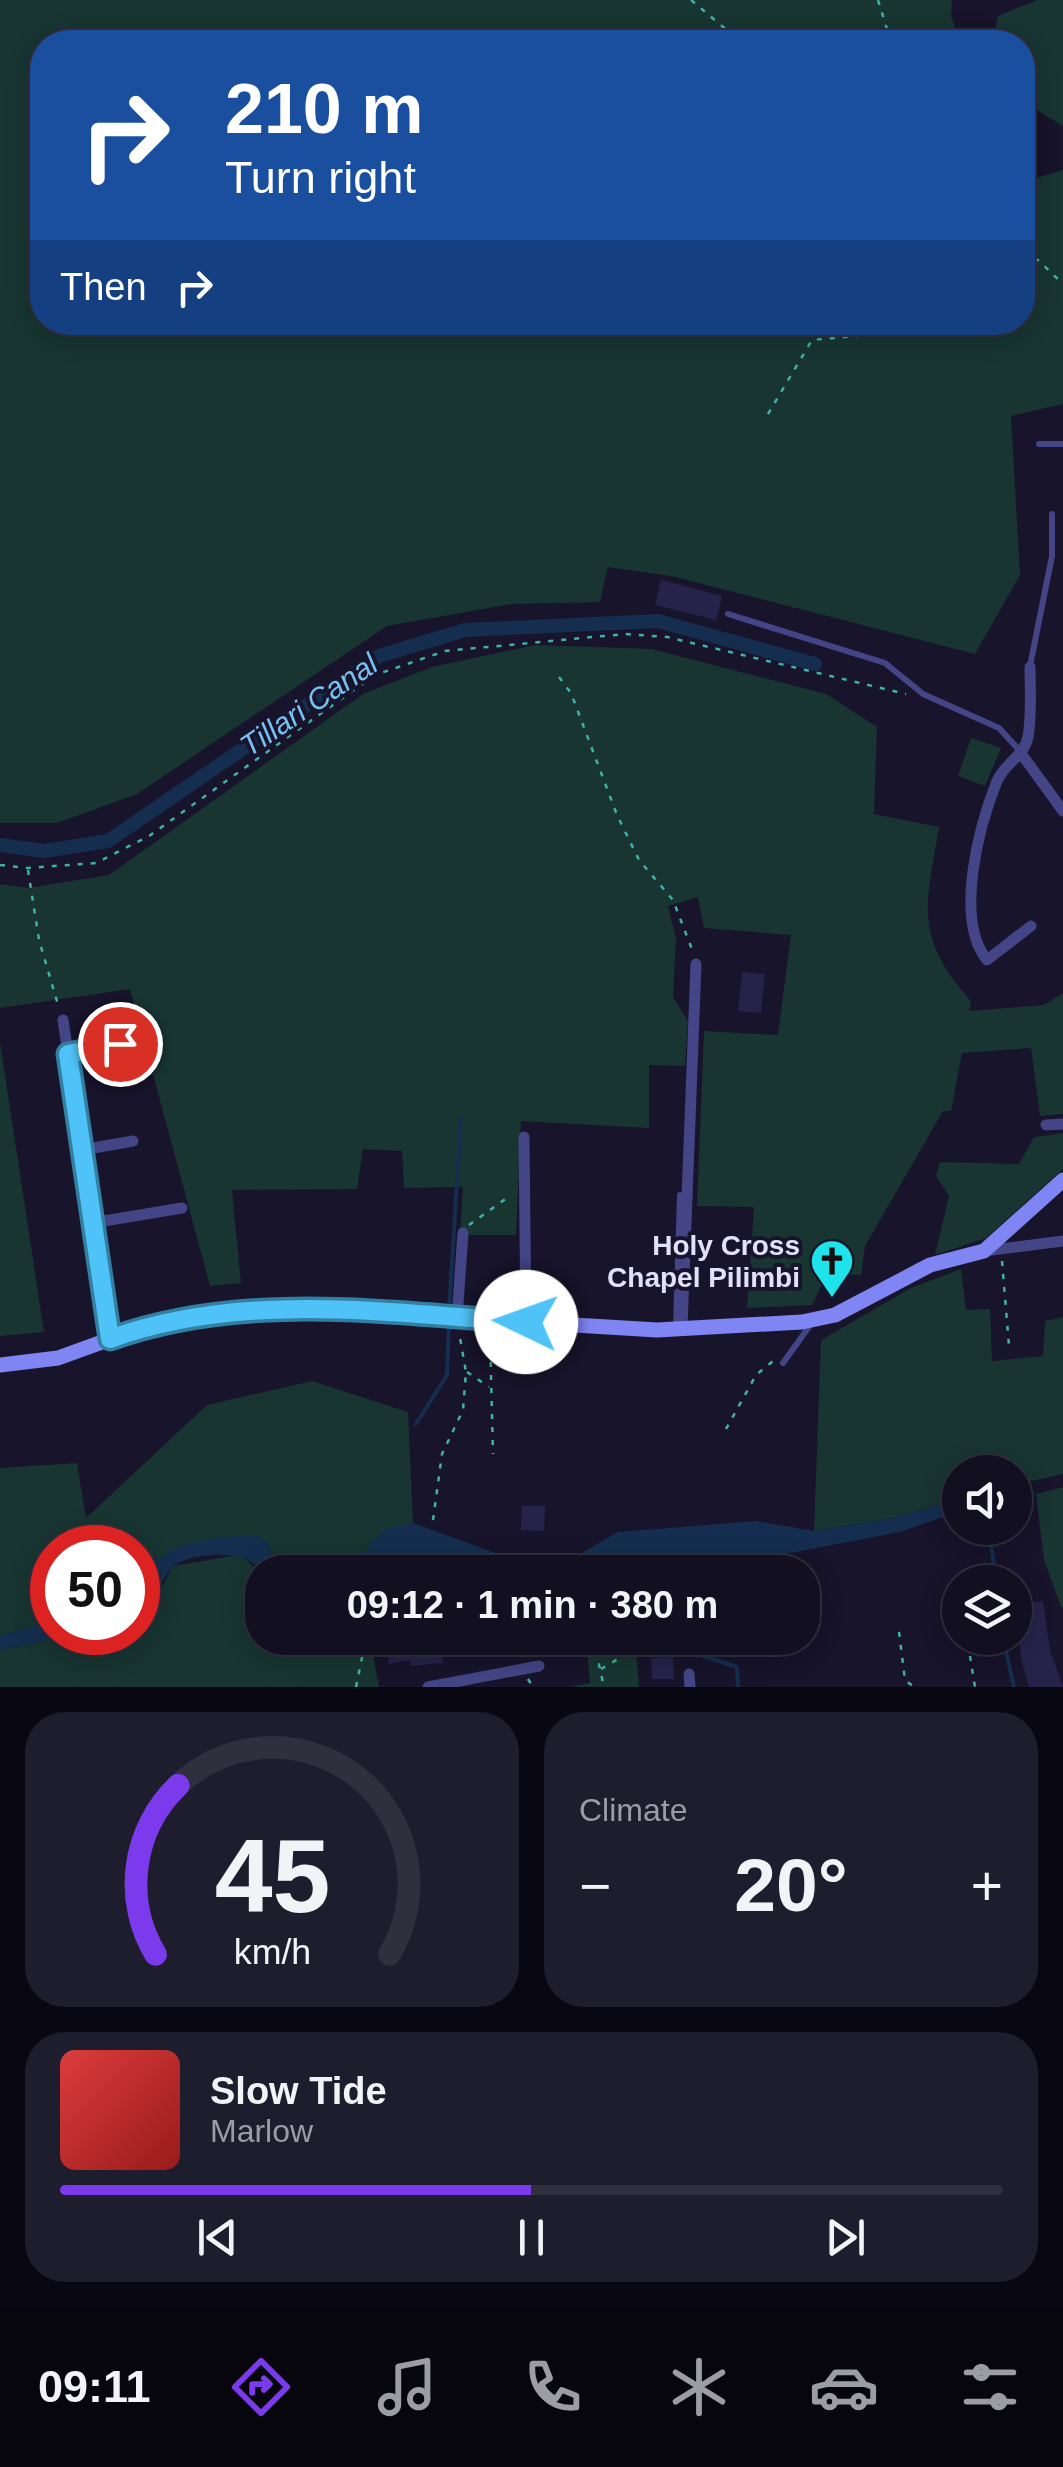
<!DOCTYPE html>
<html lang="en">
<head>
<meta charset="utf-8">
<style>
	body { margin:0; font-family:Helvetica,sans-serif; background:#1e1d2d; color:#f1f3f6; height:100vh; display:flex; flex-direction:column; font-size:38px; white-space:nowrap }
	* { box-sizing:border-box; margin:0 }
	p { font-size:32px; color:#9c9ca5 }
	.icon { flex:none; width:55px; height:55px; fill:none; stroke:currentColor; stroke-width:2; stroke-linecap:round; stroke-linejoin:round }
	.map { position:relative; height:1687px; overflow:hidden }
	.side { display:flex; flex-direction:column; gap:25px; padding:25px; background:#090812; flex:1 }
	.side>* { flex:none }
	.top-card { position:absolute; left:30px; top:30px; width:1005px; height:305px; border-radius:40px; box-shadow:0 5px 25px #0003,0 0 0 2px #302f3e; background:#1a4fa0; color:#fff; overflow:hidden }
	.tools { position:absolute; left:942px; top:1455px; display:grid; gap:20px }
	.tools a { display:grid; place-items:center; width:90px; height:90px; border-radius:50%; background:#110f20; box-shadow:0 5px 25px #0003,0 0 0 2px #302f3e; font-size:50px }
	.speed { position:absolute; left:30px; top:1525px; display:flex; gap:20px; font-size:50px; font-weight:700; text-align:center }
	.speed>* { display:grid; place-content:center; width:130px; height:130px; border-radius:50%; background:#110f20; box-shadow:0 5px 25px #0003,0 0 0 2px #302f3e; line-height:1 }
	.speed .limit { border:15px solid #d22; background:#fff; color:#111 }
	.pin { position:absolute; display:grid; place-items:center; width:85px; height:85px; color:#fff; margin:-42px; border:5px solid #fff; border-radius:50%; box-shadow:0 2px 10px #0007 }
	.me { position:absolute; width:110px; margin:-55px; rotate:273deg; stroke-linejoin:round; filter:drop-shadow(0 0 8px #0008) }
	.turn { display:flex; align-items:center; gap:35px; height:210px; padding:0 30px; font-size:45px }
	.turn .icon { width:130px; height:130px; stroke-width:2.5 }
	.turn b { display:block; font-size:70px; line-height:85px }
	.then { display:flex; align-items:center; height:95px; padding:0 30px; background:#0003; gap:20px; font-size:38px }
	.big { font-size:75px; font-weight:700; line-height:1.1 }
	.side .widget { flex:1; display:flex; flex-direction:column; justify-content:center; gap:15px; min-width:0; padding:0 35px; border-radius:40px; background:#1e1d2d }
	.side .dial { align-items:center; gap:0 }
	.dial svg { height:260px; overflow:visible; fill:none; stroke:#302f3e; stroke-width:7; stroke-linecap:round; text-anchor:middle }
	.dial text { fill:#f1f3f6; stroke:none }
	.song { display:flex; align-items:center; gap:30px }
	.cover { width:120px; height:120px; border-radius:15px; background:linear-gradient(135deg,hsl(0 70% 55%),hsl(0 70% 35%)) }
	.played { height:10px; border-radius:5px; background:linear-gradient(90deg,#7c3aed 50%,#302f3e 50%) }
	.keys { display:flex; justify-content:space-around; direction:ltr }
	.heat { display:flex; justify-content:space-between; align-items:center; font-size:55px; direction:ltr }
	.side .tiles { flex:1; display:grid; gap:25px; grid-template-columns:1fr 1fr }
	.widget:last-child { grid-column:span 2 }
	.trip { position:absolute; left:245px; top:1555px; width:575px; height:100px; border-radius:40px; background:#110f20; box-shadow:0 5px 25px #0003,0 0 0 2px #302f3e; font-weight:700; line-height:100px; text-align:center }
	.dock { display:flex; height:160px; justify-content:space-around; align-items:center; background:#07060d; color:#9c9ca5 }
	.dock .icon { width:70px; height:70px }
	.dock .selected { color:#7c3aed }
	.dock b { font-size:45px; color:#f1f3f6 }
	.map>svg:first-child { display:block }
	.green { fill:#183532 }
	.water { fill:#152e4f }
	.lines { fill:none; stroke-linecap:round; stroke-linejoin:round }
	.stream { stroke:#152e4f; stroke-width:4 }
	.canal { stroke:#152e4f; stroke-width:14 }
	.building { fill:#27224a }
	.path { stroke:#3db4a6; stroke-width:2.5; stroke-dasharray:5 8; stroke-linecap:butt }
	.service { stroke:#434586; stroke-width:6 }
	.minor { stroke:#434586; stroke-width:11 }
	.secondary { stroke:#8085f4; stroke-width:15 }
	.route-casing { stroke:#337fa1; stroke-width:25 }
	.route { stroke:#4fc3f7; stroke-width:18 }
	.labels { text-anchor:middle; stroke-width:8; stroke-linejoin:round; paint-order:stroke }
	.poi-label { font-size:28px; font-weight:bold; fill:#e2e1fc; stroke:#17142b; text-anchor:end }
	.water-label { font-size:30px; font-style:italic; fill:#78c2f3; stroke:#17142b }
</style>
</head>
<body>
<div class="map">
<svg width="1063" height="1687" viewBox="0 0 1063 1687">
	<rect width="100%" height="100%" fill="#17142b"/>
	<path class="green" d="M 0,0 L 952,0 L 951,16 L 960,42 L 42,42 L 42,322 L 1022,322 L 1023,182 L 1063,170 L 1063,404 L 1011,416 L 1020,575 L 975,654 L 671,576 L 608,567 L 600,602 L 512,604 L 387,626 L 137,794 L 57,823 L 0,823 Z
		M 1037,0 L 1063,0 L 1063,126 C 1013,97 1022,98 1022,42 L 992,42 L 998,16 Z
		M 535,645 L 652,649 L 826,694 L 877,727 L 874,814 L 939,827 C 926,906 913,936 971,1001 L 969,1011 L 1044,1005 L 1063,993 L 1063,1114 L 1040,1116 L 1031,1048 L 962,1053 L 951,1111 L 943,1111 L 865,1246 L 861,1275 L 827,1274 L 812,1305 L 747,1308 L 754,1207 L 697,1206 L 704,1031 L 778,1035 L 791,935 L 704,928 L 698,897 L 668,906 L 676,939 L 673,997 L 688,1021 L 685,1066 L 649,1065 L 649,1128 L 521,1121 L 516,1235 L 460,1235 L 463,1187 L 404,1188 L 402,1151 L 363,1149 L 357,1189 L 232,1190 L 241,1283 L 210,1286 L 130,989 L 0,1008 L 0,884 L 28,888 L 109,875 L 363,694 L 432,667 Z
		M 971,738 L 1001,748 L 985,786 L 958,776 Z
		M 0,1042 L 44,1332 L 0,1336 Z
		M 1063,1133 L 1063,1169 L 986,1238 L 935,1255 L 949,1196 L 936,1176 L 940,1162 L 1019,1164 L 1034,1137 Z
		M 961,1269 L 966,1310 L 990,1309 L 992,1361 L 1043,1356 L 1045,1321 L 1063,1317 L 1063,1474 L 1015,1485 L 1015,1472 L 960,1472 L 960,1499 L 893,1518 L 814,1531 L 821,1340 L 911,1288 Z
		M 312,1381 L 408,1412 L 413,1523 C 380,1530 369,1545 351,1572 L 279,1572 L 267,1542 L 157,1563 L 138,1602 L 138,1548 L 52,1548 L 52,1621 L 0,1636 L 0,1468 L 77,1463 L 86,1518 L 207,1405 Z
		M 1063,1487 L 1063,1607 L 1061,1607 L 1044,1560 L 1036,1494 Z
		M 238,1555 C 271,1571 262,1604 262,1638 L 370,1638 L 379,1687 L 0,1687 L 0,1650 L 81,1633 L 138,1632 L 138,1620 L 148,1613 L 173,1566 Z
		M 586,1638 L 635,1638 L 639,1687 L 570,1687 L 590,1683 Z"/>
	<path class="water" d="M 960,1499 L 960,1511 L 900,1532 L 785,1554 L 593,1572 L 493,1572 L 443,1554 L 403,1555 L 374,1572 L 351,1572 L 373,1540 L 388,1528 L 413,1523 L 526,1564 L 573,1558 L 618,1532 L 756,1521 L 814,1531 L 893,1518 Z
		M 257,1535 L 267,1542 L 279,1572 L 262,1572 L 262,1580 C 259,1572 257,1566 250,1561 C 235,1551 186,1553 173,1567 C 157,1583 157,1607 138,1620 C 137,1541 196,1539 257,1535 Z
		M 52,1621 L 52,1632 L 81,1633 L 0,1650 L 0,1636 Z"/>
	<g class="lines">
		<path class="stream" d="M 449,1311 L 461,1117
			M 416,1424 L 447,1375 L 449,1321
			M 989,1528 L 996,1582
			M 648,1638 L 737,1667 L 738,1687
			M 1003,1638 L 1014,1687"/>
		<path class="canal" d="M 0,845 L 44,851 L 108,841 L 379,656 L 465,630 L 658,621 L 815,664"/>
	</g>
	<path class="building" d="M 661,580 L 722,596 L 716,620 L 655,605 Z
		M 742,972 L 765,974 L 761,1013 L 738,1011 Z
		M 522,1506 L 545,1506 L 544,1531 L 521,1530 Z
		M 1043,1601 L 1050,1650 L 1063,1687 L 1029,1687 L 1021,1659 L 1016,1605 Z
		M 384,1638 L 417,1638 L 418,1650 L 442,1648 L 443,1663 L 411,1666 L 410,1660 L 389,1664 Z
		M 673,1657 L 674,1679 L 652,1679 L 651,1658 Z"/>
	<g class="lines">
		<path class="path" d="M 691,0 L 741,42
			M 878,0 L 891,42
			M 1022,265 L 1038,260 L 1063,284
			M 768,414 L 812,340 L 857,336 L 901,322
			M 559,677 L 571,693 L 617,815 L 639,860 L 673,900 L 693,952
			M 0,865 L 27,868 L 96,863 L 149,836 L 375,675 L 445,651 L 625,634 L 667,637 L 906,694
			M 28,870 L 39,940 L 59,1008
			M 469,1225 L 511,1195
			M 1002,1261 L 1009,1346
			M 490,1336 L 493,1454
			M 467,1372 L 489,1387
			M 726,1429 L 756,1375 L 773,1361
			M 433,1520 L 442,1454 L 463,1410 L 466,1372 L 459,1332
			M 899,1632 L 905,1680 L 914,1687
			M 593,1638 L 604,1687
			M 970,1656 L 975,1687
			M 601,1669 L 635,1649
			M 528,1679 L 533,1687
			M 356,1687 L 366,1638"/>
		<path class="service" d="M 1039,444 L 1063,444
			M 728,614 L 885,663 L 923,694 L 999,728 L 1020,751
			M 1030,666 L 1052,556 L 1052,514
			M 676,1327 L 680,1195
			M 783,1363 L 811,1324"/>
		<path class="minor" d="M 1030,667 C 1030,690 1032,715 1028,737 C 1025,755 1004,764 997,781 C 979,826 954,919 987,960 L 1031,926
			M 1020,752 L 1063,811
			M 63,1020 L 110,1339
			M 68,1053 L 120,1043
			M 1046,1125 L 1063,1124
			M 524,1137 L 526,1322
			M 82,1150 L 133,1141
			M 92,1223 L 182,1208
			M 984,1251 L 1063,1241
			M 457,1318 L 463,1233
			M 682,1327 L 696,964
			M 689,1674 L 690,1687
			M 428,1687 L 539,1666"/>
		<path class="secondary" d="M 0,1365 L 58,1358 L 152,1324 L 273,1307 L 657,1330 L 802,1322 L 835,1315 L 930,1265 L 984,1251 L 1063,1180"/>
	</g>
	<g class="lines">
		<g class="route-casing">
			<path id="route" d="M 120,1044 L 68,1054 L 110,1339 C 243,1291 387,1313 526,1322"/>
		</g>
		<use href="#route" class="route"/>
	</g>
	<defs>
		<g id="church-pin" transform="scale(2.25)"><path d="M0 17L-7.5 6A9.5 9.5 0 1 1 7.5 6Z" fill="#1ee3eb" stroke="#17142b"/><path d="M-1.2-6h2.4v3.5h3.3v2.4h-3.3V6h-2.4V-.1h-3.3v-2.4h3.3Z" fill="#111"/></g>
	</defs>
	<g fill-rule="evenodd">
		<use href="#church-pin" x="832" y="1261"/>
	</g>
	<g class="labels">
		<g class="poi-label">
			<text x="800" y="1255">Holy Cross<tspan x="800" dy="32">Chapel Pilimbi</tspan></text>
		</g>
		<g class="water-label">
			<text transform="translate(309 705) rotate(-34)" y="10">Tillari Canal</text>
		</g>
	</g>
</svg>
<div class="tools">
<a><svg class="icon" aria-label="sound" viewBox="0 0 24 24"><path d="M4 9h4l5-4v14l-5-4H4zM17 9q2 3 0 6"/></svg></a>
<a><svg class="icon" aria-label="layers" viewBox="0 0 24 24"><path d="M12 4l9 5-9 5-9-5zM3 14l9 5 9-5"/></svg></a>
</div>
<div class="speed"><div class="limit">50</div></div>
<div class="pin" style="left:120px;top:1044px;background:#d93025"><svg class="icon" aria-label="arrive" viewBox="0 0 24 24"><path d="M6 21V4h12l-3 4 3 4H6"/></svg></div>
<svg class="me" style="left:526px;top:1322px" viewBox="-20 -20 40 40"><circle r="19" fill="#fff"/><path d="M0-13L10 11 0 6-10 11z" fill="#4fc3f7"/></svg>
<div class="trip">09:12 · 1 min · 380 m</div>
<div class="top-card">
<div class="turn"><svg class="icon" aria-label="right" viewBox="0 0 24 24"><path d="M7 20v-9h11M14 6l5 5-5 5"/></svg><div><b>210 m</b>Turn right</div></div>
<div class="then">Then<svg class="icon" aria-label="right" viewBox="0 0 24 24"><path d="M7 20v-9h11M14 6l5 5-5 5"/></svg></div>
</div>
</div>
<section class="side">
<div class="tiles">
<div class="widget dial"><svg viewBox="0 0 100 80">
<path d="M14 69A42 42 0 1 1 86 69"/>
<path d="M14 69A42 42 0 0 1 21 17" stroke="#7c3aed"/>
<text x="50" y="56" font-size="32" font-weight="700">45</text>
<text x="50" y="72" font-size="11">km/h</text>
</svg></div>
<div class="widget"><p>Climate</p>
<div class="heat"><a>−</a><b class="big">20°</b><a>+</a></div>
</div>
<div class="widget">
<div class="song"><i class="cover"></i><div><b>Slow Tide</b><p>Marlow</p></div></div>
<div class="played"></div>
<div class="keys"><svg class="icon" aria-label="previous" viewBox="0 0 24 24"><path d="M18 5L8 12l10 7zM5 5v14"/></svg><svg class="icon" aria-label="pause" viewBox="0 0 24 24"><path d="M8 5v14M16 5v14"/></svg><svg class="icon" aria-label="next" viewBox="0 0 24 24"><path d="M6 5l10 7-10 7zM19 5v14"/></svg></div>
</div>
</div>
</section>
<nav class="dock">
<b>09:11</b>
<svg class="icon selected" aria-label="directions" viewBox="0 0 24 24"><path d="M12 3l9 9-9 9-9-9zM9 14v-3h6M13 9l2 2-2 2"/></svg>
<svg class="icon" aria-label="music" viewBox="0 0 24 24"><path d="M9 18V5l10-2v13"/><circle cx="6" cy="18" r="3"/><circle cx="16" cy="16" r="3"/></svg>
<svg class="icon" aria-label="phone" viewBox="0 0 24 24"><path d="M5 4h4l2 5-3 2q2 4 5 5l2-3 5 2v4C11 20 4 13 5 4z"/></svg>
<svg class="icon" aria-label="climate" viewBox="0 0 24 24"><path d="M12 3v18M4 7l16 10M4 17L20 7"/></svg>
<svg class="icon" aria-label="car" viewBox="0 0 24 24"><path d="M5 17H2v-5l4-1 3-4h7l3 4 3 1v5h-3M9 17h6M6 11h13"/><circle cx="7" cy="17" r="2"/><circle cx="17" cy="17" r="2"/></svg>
<svg class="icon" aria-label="filters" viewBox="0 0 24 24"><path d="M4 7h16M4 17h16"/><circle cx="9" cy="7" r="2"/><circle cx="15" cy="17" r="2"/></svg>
</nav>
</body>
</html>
